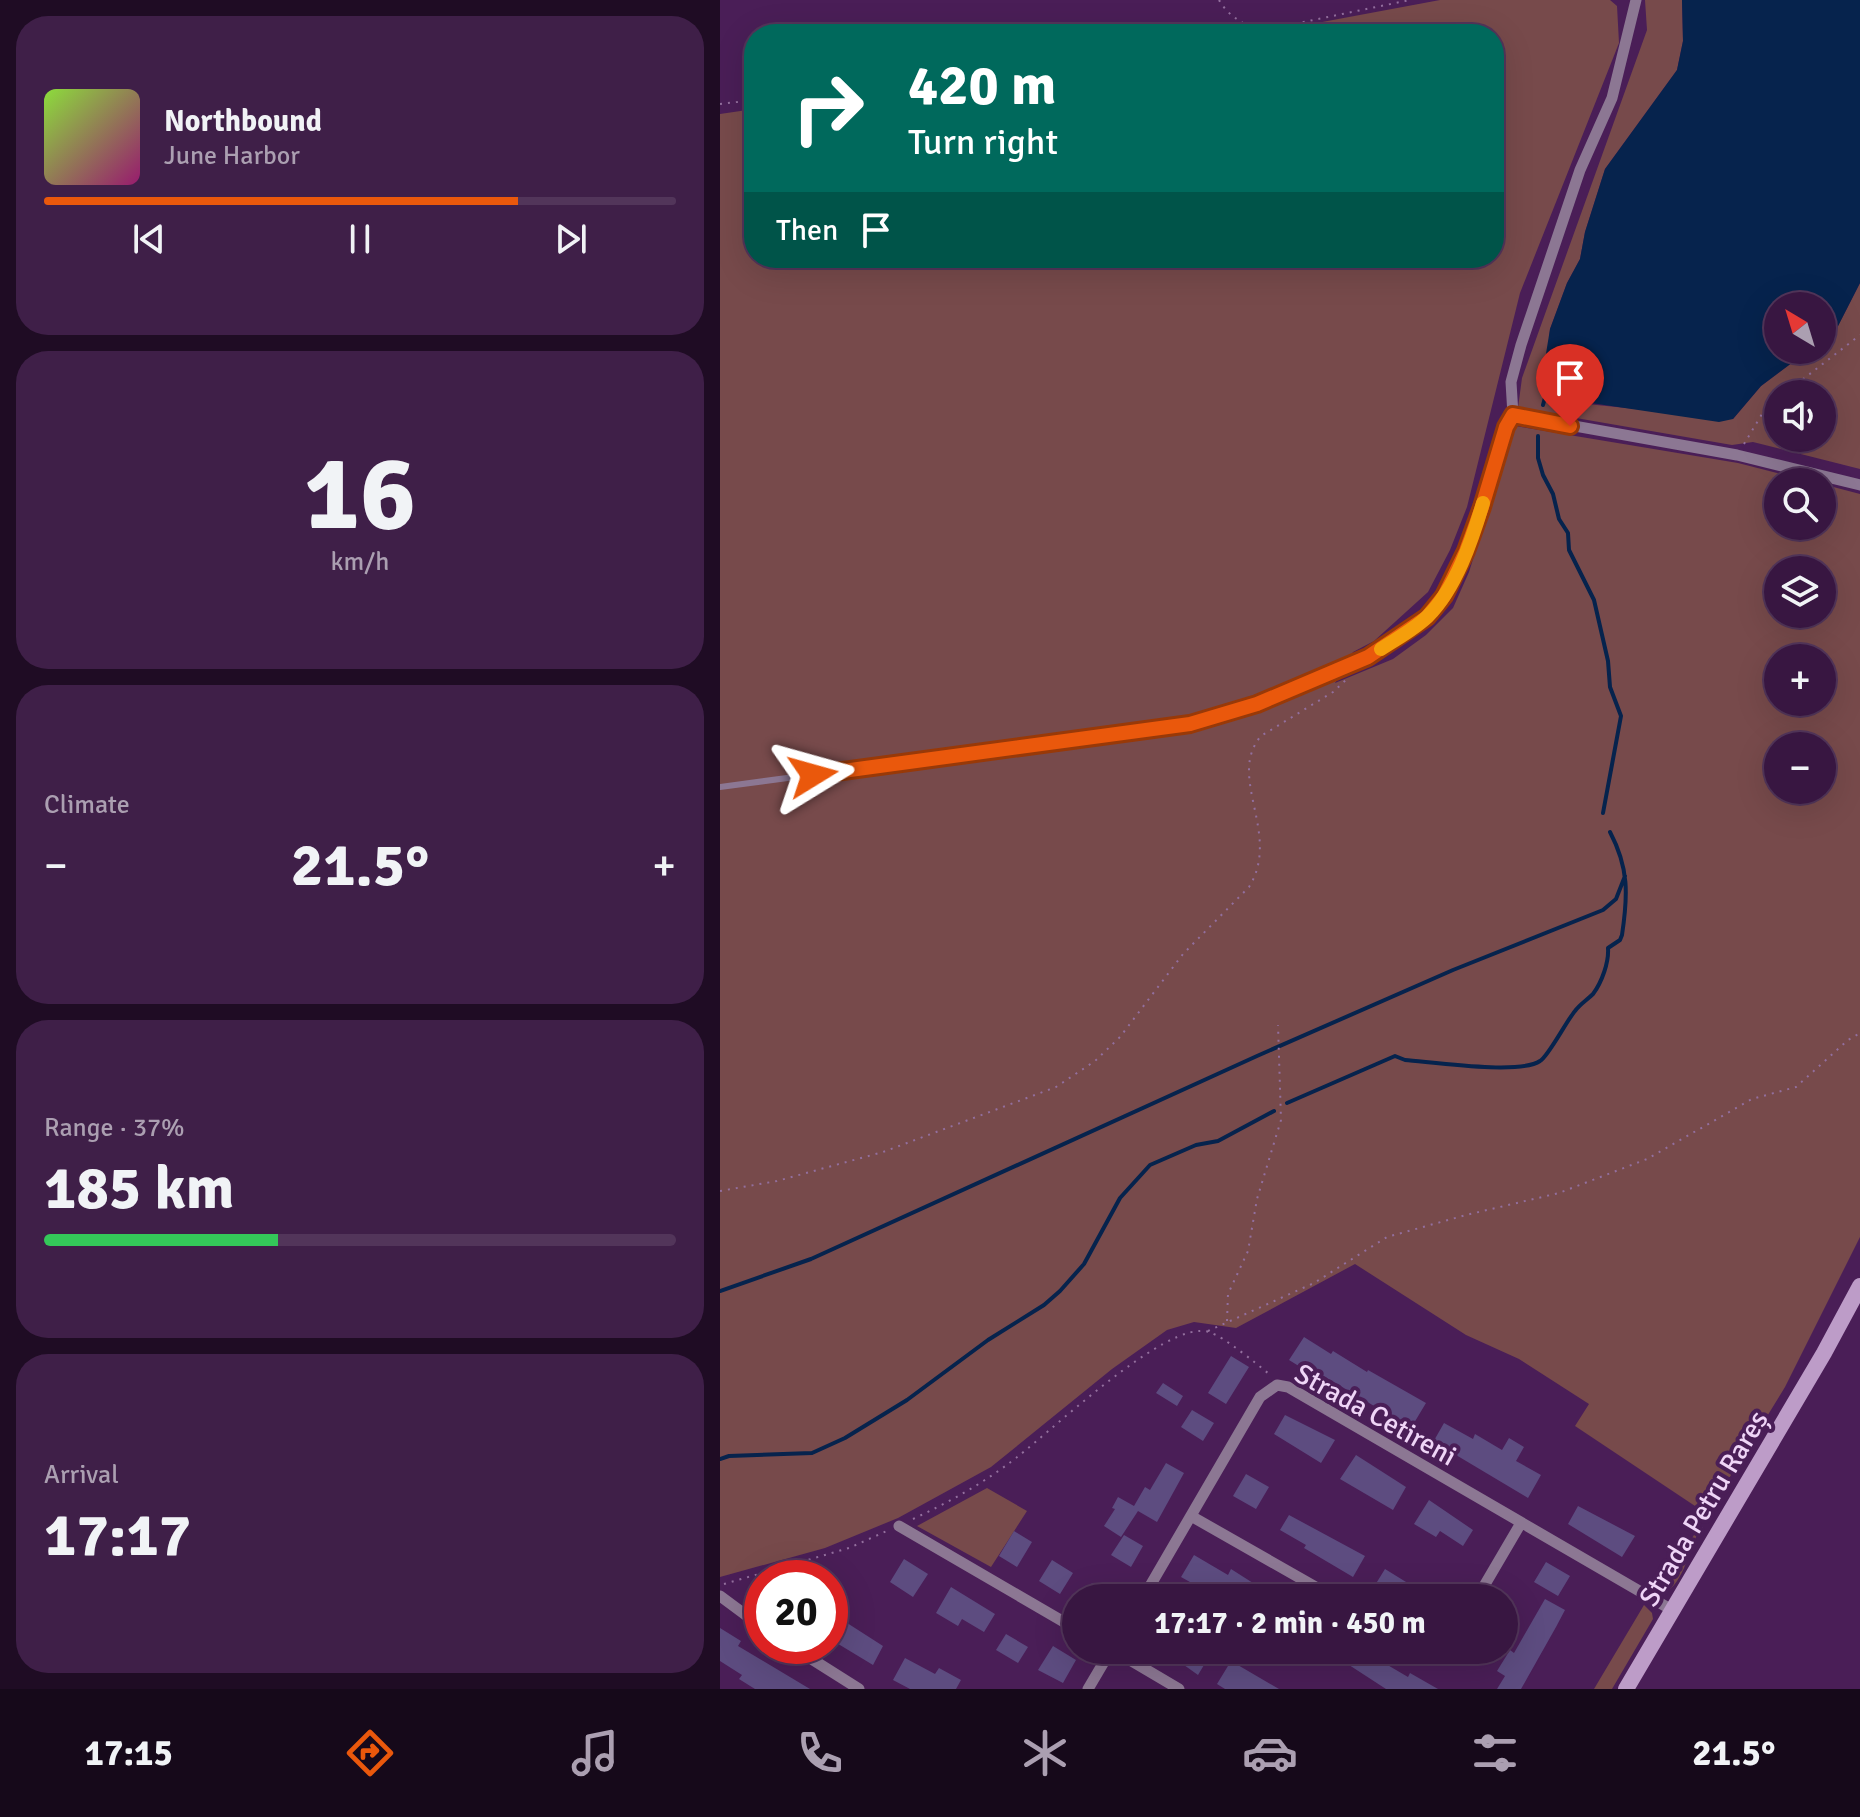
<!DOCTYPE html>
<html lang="en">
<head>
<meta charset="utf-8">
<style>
	body { margin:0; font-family:Signika,sans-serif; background:#3f1f48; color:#f1f3f6; height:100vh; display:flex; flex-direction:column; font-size:30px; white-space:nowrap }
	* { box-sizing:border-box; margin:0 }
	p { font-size:26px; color:#ab9fb1 }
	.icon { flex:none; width:44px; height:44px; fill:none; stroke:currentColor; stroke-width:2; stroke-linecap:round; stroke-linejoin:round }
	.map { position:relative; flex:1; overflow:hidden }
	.side { display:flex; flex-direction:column; gap:16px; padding:16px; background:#1f0c24; width:720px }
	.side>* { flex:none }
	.banner { position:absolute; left:24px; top:24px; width:760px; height:244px; border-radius:32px; box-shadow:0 8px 32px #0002,0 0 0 2px #52355a; background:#00695c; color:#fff; overflow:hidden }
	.needle { width:52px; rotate:322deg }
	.controls { position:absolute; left:1044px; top:292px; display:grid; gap:16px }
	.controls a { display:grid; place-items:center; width:72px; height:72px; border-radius:50%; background:#381641; box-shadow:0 8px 32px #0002,0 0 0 2px #52355a; font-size:40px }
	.speed { position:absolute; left:24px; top:1560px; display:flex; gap:16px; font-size:40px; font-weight:700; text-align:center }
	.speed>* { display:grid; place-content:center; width:104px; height:104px; border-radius:50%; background:#381641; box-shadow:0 8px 32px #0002,0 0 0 2px #52355a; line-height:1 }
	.speed .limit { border:12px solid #d22; background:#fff; color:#111 }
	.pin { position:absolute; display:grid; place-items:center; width:68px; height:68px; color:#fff; margin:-82px -34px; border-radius:50% 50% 50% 0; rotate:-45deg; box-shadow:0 0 8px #0007 }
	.pin .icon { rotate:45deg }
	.me { position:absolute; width:88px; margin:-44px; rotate:82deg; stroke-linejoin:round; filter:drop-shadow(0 0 6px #0008) }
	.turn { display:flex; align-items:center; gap:28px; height:168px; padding:0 32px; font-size:36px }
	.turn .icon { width:104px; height:104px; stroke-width:2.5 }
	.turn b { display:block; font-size:56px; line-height:68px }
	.then { display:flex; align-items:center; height:76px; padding:0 32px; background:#0003; gap:16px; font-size:30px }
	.big { font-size:60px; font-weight:700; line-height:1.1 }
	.side .widget { flex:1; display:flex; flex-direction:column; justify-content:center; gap:12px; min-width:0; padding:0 28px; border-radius:32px; background:#3f1f48 }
	.side .dial { align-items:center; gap:0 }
	.dial b { font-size:104px; line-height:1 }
	.song { display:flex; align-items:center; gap:24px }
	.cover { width:96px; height:96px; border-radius:12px; background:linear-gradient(135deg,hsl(90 70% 55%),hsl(320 70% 35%)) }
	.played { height:8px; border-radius:4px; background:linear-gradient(90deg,#ea580c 75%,#52355a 75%) }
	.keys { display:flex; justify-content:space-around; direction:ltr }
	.heat { display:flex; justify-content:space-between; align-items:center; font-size:44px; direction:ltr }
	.charge { height:12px; border-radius:6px; background:linear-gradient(90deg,#34c759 37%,#52355a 0) }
	.trip { position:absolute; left:342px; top:1584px; width:456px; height:80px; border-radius:40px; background:#381641; box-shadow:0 8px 32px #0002,0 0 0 2px #52355a; font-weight:700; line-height:80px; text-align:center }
	.tab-bar { display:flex; height:128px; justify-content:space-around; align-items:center; background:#16091a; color:#ab9fb1 }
	.tab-bar .icon { width:56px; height:56px }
	.tab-bar .on { color:#ea580c }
	.tab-bar b { font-size:36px; color:#f1f3f6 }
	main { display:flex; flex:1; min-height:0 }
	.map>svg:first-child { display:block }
	.green { fill:#774a4b; fill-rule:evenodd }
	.water { fill:#06234d }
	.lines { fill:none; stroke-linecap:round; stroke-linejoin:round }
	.stream { stroke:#06234d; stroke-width:4 }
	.building { fill:#5d4c80 }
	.path { stroke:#936f9e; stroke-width:2; stroke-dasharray:2 6; stroke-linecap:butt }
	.service { stroke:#8c7793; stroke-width:6 }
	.minor { stroke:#8c7793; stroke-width:11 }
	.secondary { stroke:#bd9cc8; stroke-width:16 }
	.route-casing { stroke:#983908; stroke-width:20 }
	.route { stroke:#ea580c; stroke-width:14 }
	.slow { stroke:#f59e0b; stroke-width:14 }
	.labels { text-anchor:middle; stroke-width:8; stroke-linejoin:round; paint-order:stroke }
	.street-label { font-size:28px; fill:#efd5f7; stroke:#4a1e57 }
</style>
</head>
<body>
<main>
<section class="side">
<div class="widget">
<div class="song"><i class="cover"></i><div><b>Northbound</b><p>June Harbor</p></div></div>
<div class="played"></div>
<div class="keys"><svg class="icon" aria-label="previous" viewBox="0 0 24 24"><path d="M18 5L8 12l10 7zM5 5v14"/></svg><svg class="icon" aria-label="pause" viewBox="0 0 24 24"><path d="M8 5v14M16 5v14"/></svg><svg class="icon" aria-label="next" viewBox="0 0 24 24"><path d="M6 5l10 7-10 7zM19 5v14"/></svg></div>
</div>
<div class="widget dial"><b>16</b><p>km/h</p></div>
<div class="widget"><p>Climate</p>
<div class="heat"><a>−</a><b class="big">21.5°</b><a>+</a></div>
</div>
<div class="widget"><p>Range · 37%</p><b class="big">185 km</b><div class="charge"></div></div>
<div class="widget"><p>Arrival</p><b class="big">17:17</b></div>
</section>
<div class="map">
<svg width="1140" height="1689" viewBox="0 0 1140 1689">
	<rect width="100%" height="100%" fill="#4a1e57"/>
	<path class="green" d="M 720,0 L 890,0 L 897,6 L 899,43 L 800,293 L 747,507 L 730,550 L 708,592 L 654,641 L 633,652 L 615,683 L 673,659 L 706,635 L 733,608 L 749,572 L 795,426 L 1018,463 L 1093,482 L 1058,482 L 1058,526 L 1102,526 L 1102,484 L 1140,494 L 1140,1237 L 1065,1387 L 987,1514 L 855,1426 L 869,1404 L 799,1359 L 746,1335 L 635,1264 L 516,1328 L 474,1322 L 447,1330 L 392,1369 L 271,1467 L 178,1518 L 105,1548 L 0,1577 L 0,114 L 34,109 L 34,258 L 774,258 L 774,34 L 538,34 ZM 1058,570 L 1102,570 L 1102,614 L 1058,614 ZM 1058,658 L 1102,658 L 1102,702 L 1058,702 ZM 1058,746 L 1102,746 L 1102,790 L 1058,790 Z
		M 925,0 L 962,0 L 963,41 L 957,70 L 885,169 L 865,232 L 860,259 L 847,283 L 830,329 L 824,396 L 867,404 L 1013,419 L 1041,386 L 1089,350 L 1102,350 L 1102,340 L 1117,328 L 1140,283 L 1140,469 L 1033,442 L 1012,445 L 798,408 L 802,378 L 927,30 ZM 1058,394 L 1102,394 L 1102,438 L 1058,438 Z
		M 267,1488 L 307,1511 L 271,1567 L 197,1526 Z
		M 977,1530 L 979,1531 C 969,1548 962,1593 939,1593 Z
		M 924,1605 L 932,1613 L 933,1619 L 892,1689 L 874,1689 Z"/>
	<path class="water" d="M 962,0 L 1140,0 L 1140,283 L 1117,328 L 1102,340 L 1102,306 L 1058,306 L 1058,350 L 1089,350 L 1041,386 L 1013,419 L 999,422 L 824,396 L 823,372 L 830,329 L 847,283 L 860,259 L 865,232 L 885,169 L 957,70 L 963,41 Z"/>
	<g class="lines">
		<path class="stream" d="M 823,405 L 826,394
			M 818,436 L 818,458 L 823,475 L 833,494 L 839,519 L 848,533 L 849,550 L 874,600 L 888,661 L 890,687 L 901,716 L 883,813
			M 567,1103 L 675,1056 L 685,1060 C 712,1062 800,1075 820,1061 C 828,1057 847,1020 855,1011 C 860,1004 867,1000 873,994 C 882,982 889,962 888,948 L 900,940 L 902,935 C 908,895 909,868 890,832
			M 0,1291 L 91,1259 L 537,1056 L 733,970 L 883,910 L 896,899 L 905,876
			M 0,1459 L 9,1456 L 92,1453 L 125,1438 L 187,1400 L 268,1340 L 324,1305 L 340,1291 L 364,1264 L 400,1198 L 430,1165 L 476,1145 L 498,1141 L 554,1111"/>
	</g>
	<path class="building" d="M 584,1337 L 611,1354 L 613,1351 L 647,1372 L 648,1370 L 706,1403 L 691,1428 L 592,1369 L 590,1373 L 569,1360 Z
		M 511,1356 L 529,1367 L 506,1404 L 488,1393 Z
		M 443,1383 L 463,1396 L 457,1406 L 436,1393 Z
		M 472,1410 L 494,1423 L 483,1441 L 461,1427 Z
		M 565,1415 L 615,1440 L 601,1463 L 554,1434 Z
		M 724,1423 L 753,1439 L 755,1434 L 782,1450 L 789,1438 L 804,1447 L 796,1461 L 821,1475 L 808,1498 L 736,1455 L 735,1457 L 712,1444 Z
		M 636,1455 L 686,1487 L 673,1510 L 620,1479 Z
		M 446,1463 L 464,1473 L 437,1522 L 418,1511 L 401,1537 L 384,1526 L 395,1509 L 392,1508 L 398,1497 L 414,1506 L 425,1487 L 430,1490 Z
		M 526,1474 L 549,1487 L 536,1509 L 513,1496 Z
		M 709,1500 L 753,1530 L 743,1546 L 720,1531 L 716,1537 L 694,1524 Z
		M 858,1506 L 915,1536 L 902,1557 L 848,1524 Z
		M 569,1515 L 645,1556 L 633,1577 L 584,1548 L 586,1545 L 560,1530 Z
		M 294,1531 L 312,1542 L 297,1567 L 279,1556 Z
		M 404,1535 L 423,1546 L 411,1567 L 391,1555 Z
		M 474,1555 L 508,1575 L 511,1569 L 533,1583 L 524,1598 L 510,1598 L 489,1586 L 486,1591 L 461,1577 Z
		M 184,1559 L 208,1574 L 193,1597 L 170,1582 Z
		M 332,1560 L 353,1573 L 340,1594 L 319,1581 Z
		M 826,1562 L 850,1576 L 838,1596 L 814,1582 Z
		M 665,1569 L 712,1598 L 666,1598 L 652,1590 Z
		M 372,1583 L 397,1598 L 363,1598 Z
		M 231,1587 L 275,1614 L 264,1632 L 242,1619 L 238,1626 L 216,1613 Z
		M 825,1599 L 845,1610 L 836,1627 L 801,1689 L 777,1689 L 785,1676 L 777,1671 L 790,1650 L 794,1653 Z
		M 110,1612 L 163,1646 L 153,1665 L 110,1639 Z
		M 0,1628 L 21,1641 L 18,1646 L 90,1689 L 35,1689 L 19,1679 L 22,1675 L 0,1661 Z
		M 286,1634 L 308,1647 L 298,1663 L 276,1650 Z
		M 333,1646 L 356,1660 L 343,1683 L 318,1670 Z
		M 443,1650 L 493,1650 L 478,1675 Z
		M 606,1650 L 642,1650 L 688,1677 L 690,1673 L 718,1689 L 666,1689 Z
		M 185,1658 L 215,1674 L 219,1668 L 241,1680 L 236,1689 L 190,1689 L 173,1680 Z
		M 511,1661 L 559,1689 L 505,1689 L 497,1684 Z"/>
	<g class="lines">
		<path class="path" d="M 499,0 C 509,17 522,23 540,31 L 690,0
			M 525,34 L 539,32
			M 0,104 L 34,100
			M 1064,394 L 1140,335
			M 1024,444 L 1045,409 L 1058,398
			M 0,1191 L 57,1181 L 163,1152 L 336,1087 L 375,1061 L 400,1037 L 463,954 L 529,887 C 562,834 506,777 541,736 L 613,692 L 628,678
			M 507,1321 L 508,1294 L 528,1251 L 537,1199 L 561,1120 L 558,1025
			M 488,1331 L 594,1283 L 667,1237 L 746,1215 L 839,1193 L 927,1159 L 1032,1099 L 1076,1087 L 1128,1040 L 1140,1033
			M 193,1519 C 227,1503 257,1487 288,1464 C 325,1438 446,1318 489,1332 C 503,1336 537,1364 549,1374
			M 973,1543 L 987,1519
			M 4,1584 L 129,1548 L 169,1530"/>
		<path class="service" d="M 0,787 L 470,724 C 541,702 680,658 723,598 C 729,590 732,580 736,571 C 758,525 769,476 786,427 L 793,415"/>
		<path class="minor" d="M 916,0 L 892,98 L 860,170 L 801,345 L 791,382 L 793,415 L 1017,455 L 1140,485
			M 471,1516 L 615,1598
			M 179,1526 L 356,1629
			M 0,1596 L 42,1627
			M 423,1598 L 540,1397 L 557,1385 L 568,1387 L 952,1610
			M 757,1598 L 801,1523
			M 71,1646 L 139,1689
			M 393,1650 L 459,1689
			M 368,1689 L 391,1650"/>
		<path class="secondary" d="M 906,1689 L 1104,1353 L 1140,1286"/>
	</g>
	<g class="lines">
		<g class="route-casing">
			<path id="route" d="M 93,775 L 470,724 L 537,704 L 648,657 L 707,617 L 724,596 L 746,551 L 762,507 L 786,427 L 793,415 L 850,426"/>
		</g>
		<use href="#route" class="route"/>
		<path class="slow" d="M 661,649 C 676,639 695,629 708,616 C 736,588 752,540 763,503"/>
	</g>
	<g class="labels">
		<g class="street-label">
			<text transform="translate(656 1414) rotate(29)" y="10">Strada Cetireni</text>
			<text transform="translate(983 1508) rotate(-59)" y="10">Strada Petru Rareș</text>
		</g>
	</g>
</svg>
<div class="controls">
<a><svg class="needle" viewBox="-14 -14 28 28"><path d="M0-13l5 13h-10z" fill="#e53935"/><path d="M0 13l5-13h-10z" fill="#ab9fb1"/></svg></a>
<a><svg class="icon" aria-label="sound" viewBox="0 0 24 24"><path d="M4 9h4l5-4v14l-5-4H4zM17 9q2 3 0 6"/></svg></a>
<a><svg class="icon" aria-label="search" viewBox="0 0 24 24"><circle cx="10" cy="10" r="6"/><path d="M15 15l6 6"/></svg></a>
<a><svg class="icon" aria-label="layers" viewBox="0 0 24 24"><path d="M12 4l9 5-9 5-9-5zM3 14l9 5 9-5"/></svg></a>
<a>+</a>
<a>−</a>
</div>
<div class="speed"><div class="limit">20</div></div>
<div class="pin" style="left:850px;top:426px;background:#d93025"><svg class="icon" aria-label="arrive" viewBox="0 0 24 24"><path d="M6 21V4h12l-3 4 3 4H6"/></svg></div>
<svg class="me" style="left:93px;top:775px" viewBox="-20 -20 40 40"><path d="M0-17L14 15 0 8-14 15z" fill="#ea580c" stroke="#fff" stroke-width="4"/></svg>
<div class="trip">17:17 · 2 min · 450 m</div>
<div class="banner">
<div class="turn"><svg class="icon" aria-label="right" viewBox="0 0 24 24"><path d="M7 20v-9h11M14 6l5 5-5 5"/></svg><div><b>420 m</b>Turn right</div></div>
<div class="then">Then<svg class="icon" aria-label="arrive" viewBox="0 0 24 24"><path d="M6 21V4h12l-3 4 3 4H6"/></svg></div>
</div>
</div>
</main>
<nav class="tab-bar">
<b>17:15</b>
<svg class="icon on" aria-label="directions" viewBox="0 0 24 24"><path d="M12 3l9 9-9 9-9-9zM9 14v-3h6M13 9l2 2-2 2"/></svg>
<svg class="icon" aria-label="music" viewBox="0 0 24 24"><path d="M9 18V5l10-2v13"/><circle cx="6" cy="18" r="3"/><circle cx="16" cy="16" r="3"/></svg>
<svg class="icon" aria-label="phone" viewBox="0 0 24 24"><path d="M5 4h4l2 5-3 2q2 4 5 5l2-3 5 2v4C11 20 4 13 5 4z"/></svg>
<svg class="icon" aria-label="climate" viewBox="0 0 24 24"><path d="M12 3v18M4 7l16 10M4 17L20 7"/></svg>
<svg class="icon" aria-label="car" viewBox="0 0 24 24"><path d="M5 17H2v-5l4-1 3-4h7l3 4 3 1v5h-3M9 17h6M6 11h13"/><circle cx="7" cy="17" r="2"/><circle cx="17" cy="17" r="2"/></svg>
<svg class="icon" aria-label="filters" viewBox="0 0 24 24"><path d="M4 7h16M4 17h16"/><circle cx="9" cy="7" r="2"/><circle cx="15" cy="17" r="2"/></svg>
<b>21.5°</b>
</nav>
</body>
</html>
